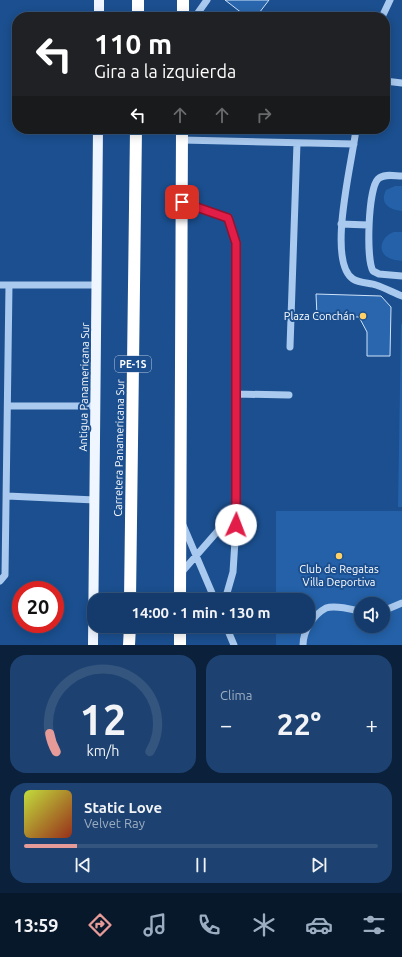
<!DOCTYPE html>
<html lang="es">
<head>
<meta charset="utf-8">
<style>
	body { margin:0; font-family:Ubuntu,sans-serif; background:#1d4271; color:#f1f3f6; height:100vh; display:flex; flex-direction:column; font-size:15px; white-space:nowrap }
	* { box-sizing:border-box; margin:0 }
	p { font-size:13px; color:#9dadc1 }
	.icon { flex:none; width:22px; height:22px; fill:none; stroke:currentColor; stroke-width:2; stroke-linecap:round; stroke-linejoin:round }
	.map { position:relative; height:645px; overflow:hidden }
	.sheet { display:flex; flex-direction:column; gap:10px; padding:10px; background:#0b203b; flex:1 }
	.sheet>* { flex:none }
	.banner { position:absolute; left:12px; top:12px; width:378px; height:122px; border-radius:16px; box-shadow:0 2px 10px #0003,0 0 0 1px #33557e; background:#202124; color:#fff; overflow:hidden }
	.tools { position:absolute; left:354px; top:597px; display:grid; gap:8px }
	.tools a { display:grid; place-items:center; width:36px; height:36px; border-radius:50%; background:#143b6b; box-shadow:0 2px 10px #0003,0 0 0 1px #33557e; font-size:20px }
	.speed { position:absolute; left:12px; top:581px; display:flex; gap:8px; font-size:20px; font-weight:700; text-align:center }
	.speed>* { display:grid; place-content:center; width:52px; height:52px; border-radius:50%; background:#143b6b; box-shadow:0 2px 10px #0003,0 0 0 1px #33557e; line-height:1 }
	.speed .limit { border:6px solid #d22; background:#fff; color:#111 }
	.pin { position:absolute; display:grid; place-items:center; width:34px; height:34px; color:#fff; margin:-17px; border-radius:8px; box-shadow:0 2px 6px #0006 }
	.me { position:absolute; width:44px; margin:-22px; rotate:2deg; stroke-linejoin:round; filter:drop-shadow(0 0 3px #0008) }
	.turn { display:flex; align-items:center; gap:14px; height:84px; padding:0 16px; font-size:18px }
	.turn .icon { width:52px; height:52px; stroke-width:2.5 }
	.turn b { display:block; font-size:28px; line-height:34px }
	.lanes { display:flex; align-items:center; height:38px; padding:0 16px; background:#0003; justify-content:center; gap:20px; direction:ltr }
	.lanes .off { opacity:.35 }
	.big { font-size:30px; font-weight:700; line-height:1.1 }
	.sheet .widget { flex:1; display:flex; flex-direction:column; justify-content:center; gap:6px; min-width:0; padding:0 14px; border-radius:16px; background:#1d4271 }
	.sheet .dial { align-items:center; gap:0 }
	.dial svg { height:104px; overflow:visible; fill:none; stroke:#33557e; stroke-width:7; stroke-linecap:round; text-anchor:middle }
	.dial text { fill:#f1f3f6; stroke:none }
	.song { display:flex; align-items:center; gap:12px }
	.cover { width:48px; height:48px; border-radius:6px; background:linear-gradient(135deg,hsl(70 70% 55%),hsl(10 70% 35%)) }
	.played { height:4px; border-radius:2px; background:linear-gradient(90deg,#e69b98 15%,#33557e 15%) }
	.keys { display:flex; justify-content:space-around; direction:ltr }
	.heat { display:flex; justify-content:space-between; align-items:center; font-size:22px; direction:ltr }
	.sheet .tiles { flex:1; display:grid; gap:10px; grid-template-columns:1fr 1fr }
	.widget:last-child { grid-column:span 2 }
	.trip { position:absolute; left:87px; top:593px; width:228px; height:40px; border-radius:16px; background:#143b6b; box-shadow:0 2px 10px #0003,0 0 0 1px #33557e; font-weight:700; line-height:40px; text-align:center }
	.menu { display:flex; height:64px; justify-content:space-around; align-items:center; background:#08182b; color:#9dadc1 }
	.menu .icon { width:28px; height:28px }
	.menu .current { color:#e69b98 }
	.menu b { font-size:18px; color:#f1f3f6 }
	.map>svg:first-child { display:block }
	.green { fill:#2461a8; fill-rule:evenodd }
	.building { fill:#2a66ad; stroke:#cfe3fa }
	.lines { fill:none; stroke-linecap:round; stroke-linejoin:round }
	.minor { stroke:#a9c9ee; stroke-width:7 }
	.major { stroke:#f0f6ff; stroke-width:10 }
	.highway { stroke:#fff; stroke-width:12 }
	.route-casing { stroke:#92132f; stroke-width:10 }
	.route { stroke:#e11d48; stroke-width:7 }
	.poi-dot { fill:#ffd166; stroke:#1b4f8f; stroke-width:1.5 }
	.labels { text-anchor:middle; stroke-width:4; stroke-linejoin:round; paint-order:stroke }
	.shield { fill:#1b4f8f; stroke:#bbcadd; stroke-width:1 }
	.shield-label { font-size:10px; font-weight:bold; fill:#fff }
	.poi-label { font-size:11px; fill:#fff; stroke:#1b4f8f; text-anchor:end }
	.street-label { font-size:11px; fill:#fff; stroke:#1b4f8f }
</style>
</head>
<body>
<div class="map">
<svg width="402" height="645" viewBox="0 0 402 645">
	<rect width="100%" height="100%" fill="#1b4f8f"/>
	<path class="green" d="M 395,186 L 402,186 L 402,211 C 390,210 379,204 386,190 Z
		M 394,232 L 402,232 L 402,261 C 398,260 393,260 389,258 C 375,251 383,235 394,232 Z
		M 401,324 L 402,324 L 402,507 L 398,507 Z
		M 276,511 L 402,511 L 402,645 L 276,645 L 276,626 L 308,626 L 308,600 L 276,600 ZM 361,604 L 383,604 L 383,626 L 361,626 Z"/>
	<path class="building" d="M 225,0 L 269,0 L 256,17 L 247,17 Z
		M 316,294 L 381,296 L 391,307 L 390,356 L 367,356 L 367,332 L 359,317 L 317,316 Z"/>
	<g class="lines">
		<path class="minor" d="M 195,17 L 207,0
			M 382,17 L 390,0
			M 385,81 L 402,83
			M 356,129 C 353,159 326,261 353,279 C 359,283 370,283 376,285 C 385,288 394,293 402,296
			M 182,140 L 354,144
			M 402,176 C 395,176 384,173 378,179 C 368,189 366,259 373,271 L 379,274 L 402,276
			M 341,224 L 368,225
			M 0,285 L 97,285
			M 290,347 L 297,143
			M 236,394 L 289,395
			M 8,406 L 95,406
			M 7,496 L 95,500
			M 183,525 L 215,600
			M 181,573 L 237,509 L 236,243 L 228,218 L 182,201
			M 0,581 L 5,575 L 9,285
			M 225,600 L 233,572 L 237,509
			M 383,611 L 402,603
			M 226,626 L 234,645
			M 303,645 C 303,631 313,615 326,608 C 334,605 353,609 361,612"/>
		<path class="major" d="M 99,0 L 99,17
			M 93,645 L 98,129"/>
		<path class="highway" d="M 138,17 L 138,0
			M 183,17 L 183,0
			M 130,600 L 136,129
			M 180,600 L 182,129
			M 129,645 L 130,626
			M 180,645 L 180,626"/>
	</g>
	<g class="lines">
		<g class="route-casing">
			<path id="route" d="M 182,202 L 228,218 L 236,243 L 236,525"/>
		</g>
		<use href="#route" class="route"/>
	</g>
	<g class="poi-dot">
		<circle cx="363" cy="316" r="4"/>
		<circle cx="339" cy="556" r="4"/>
	</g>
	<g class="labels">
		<rect class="shield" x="115" y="356" width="36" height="16" rx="3"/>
		<g class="shield-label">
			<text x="133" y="368">PE-1S</text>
		</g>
		<g class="poi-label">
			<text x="355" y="320">Plaza Conchán</text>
			<text x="339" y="573" text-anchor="middle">Club de Regatas<tspan x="339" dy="13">Villa Deportiva</tspan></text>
		</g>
		<g class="street-label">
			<text transform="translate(84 387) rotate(-89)" y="4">Antigua Panamericana Sur</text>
			<text transform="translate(119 448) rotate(-89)" y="4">Carretera Panamericana Sur</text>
		</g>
	</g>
</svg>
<div class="tools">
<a><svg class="icon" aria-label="sound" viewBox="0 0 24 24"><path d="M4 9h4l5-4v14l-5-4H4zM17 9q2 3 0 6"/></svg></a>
</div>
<div class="speed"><div class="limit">20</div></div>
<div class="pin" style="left:182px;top:202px;background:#d93025"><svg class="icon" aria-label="arrive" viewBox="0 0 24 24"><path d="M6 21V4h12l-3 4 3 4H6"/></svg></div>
<svg class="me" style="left:236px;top:525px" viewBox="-20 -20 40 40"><circle r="19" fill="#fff"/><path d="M0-13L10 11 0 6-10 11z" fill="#e11d48"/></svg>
<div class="trip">14:00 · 1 min · 130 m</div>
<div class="banner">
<div class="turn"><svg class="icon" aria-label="left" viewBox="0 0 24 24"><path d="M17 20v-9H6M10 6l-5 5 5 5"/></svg><div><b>110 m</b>Gira a la izquierda</div></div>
<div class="lanes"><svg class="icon" aria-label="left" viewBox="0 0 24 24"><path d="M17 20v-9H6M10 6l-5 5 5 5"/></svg><svg class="icon off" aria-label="ahead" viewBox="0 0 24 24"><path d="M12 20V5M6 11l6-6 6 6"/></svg><svg class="icon off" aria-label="ahead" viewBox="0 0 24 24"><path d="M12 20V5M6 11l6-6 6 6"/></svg><svg class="icon off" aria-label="right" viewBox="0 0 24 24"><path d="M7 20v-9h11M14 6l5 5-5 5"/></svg></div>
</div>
</div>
<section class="sheet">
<div class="tiles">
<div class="widget dial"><svg viewBox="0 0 100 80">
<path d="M14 69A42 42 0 1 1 86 69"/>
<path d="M14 69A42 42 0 0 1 9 55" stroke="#e69b98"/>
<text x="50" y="56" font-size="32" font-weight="700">12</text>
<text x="50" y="72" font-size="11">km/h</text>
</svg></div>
<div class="widget"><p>Clima</p>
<div class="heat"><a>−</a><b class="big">22°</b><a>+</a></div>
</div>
<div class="widget">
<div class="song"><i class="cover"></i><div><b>Static Love</b><p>Velvet Ray</p></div></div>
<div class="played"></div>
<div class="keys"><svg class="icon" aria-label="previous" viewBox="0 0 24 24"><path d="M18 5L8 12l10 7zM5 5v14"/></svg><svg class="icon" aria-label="pause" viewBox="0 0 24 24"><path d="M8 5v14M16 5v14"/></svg><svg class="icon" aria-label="next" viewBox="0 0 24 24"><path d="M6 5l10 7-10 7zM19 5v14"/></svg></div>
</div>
</div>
</section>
<nav class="menu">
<b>13:59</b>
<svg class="icon current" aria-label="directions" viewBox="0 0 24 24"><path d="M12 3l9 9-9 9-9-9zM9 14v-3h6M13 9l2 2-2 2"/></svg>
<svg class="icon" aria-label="music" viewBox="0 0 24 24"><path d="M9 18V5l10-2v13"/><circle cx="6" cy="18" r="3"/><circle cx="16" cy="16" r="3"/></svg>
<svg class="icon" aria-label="phone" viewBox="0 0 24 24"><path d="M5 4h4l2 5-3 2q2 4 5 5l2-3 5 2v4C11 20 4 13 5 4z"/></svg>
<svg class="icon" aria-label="climate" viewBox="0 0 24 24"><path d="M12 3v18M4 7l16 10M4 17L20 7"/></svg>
<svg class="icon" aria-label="car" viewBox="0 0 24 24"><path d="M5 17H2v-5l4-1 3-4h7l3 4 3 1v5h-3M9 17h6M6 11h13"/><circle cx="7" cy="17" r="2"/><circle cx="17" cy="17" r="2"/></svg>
<svg class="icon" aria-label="filters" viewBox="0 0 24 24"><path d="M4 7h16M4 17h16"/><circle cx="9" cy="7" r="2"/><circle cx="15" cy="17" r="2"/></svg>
</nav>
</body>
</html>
